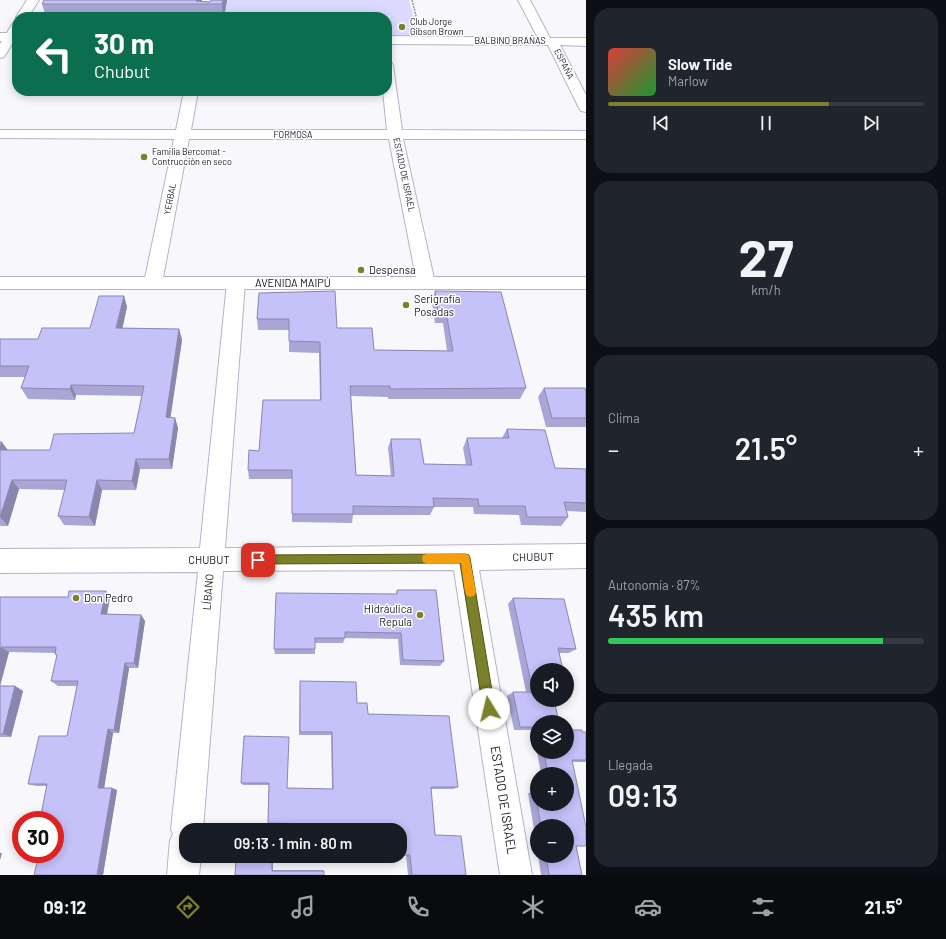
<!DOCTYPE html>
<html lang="es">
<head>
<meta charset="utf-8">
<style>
	body { margin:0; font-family:Barlow,sans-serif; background:#20242c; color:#f1f3f6; height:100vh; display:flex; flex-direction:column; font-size:15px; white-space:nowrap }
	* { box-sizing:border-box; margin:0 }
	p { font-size:13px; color:#9ea1a6 }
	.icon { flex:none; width:22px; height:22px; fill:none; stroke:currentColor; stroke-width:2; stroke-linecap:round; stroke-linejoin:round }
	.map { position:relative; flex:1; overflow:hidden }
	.sheet { display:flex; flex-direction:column; gap:8px; padding:8px; background:#0d0f14; width:360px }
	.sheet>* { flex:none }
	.hud { position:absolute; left:12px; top:12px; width:380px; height:84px; border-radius:16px; box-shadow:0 2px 10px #0003; background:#0b6e4f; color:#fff; overflow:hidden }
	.buttons { position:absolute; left:530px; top:663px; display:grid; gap:8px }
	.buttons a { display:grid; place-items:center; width:44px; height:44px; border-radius:50%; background:#171b24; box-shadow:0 2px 10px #0003; font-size:20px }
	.speed { position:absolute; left:12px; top:811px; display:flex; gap:8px; font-size:20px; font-weight:700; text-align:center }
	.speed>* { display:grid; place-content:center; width:52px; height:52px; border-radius:50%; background:#171b24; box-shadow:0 2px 10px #0003; line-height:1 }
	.speed .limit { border:6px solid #d22; background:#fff; color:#111 }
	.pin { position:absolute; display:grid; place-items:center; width:34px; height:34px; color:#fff; margin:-17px; border-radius:8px; box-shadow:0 2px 6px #0006 }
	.me { position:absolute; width:44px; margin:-22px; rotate:351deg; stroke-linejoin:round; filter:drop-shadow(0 0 3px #0008) }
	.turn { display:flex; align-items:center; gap:14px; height:84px; padding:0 16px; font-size:18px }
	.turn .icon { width:52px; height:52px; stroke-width:2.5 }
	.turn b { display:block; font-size:28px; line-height:34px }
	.big { font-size:30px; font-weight:600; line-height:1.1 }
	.sheet .tile { flex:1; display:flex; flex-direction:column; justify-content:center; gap:6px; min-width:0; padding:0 14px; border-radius:16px; background:#20242c }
	.sheet .dial { align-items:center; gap:0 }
	.dial b { font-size:52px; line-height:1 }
	.song { display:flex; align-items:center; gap:12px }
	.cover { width:48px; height:48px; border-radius:6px; background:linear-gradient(135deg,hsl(0 70% 55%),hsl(130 70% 35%)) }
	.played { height:4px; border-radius:2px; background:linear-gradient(90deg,#7c802a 70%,#363941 70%) }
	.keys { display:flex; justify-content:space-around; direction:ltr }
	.heat { display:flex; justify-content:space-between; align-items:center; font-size:22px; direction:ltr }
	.charge { height:6px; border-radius:3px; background:linear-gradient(90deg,#34c759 87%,#363941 0) }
	.trip { position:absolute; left:179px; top:823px; width:228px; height:40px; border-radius:16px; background:#171b24; box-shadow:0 2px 10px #0003; font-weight:600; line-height:40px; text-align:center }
	.menu { display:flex; height:64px; justify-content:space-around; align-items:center; background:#090b0e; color:#9ea1a6 }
	.menu .icon { width:28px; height:28px }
	.menu .selected { color:#7c802a }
	.menu b { font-size:18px; color:#f1f3f6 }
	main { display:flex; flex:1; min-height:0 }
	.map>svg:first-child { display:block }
	.green { fill:#dbd9fd }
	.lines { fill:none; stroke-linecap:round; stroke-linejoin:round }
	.minor-casing { stroke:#b4b3cd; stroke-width:2 }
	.major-casing { stroke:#b4b3cd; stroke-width:2 }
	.path { stroke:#95959c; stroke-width:1.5; stroke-dasharray:2 1; stroke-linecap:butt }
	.minor { fill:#fff; fill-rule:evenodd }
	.major { fill:#fff; fill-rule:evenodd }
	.wall { fill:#a9a6d6 }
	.shaded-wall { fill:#8a87ae }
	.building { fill:#c5c1f9; stroke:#8a87ae }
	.route { fill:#7c802a; stroke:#51531b }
	.slow { fill:#f59e0b }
	.poi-dot { fill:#7c802a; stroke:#fff; stroke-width:1.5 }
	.labels { text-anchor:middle; stroke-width:3; stroke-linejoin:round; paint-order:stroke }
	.far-poi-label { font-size:9px; fill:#171620; stroke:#fff; text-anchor:start }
	.far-street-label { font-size:9px; fill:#171620; stroke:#fff }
	.poi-label { font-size:11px; fill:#171620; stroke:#fff; text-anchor:start }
	.street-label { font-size:11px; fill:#171620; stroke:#fff }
	.near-street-label { font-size:13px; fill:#171620; stroke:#fff }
</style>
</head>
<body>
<main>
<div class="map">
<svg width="586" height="875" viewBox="0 0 586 875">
	<rect width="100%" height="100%" fill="#f7f7fc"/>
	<path class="green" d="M 219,0 L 409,0 L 419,37 L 387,37 L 387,17 L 216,17 Z"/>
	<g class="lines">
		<g class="minor-casing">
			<path id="minor" d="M 518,0 L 530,0 L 550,38 L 586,38 L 586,46 L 560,45 L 586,95 L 586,112 L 581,111 L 579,108 L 548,45 L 387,44 L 387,36 L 538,38 Z
				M 0,33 L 17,33 L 17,41 L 0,41 Z
				M 387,62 L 392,63 L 393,66 L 402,130 L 586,131 L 586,139 L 403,139 L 435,283 L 432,287 L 426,289 L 420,287 L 417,283 L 389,139 L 189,139 L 162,283 L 159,287 L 153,289 L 147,287 L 144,283 L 174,139 L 0,138 L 0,130 L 176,130 L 184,91 L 198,91 L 191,130 L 387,130 L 383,91 L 387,91 Z
				M 236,277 L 242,279 L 245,283 L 225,548 L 586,544 L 586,568 L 479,570 L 532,875 L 500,875 L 454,570 L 223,571 L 203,830 L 186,830 L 186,856 L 201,856 L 199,875 L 167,875 L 170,840 L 173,834 L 171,830 L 198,572 L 0,573 L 0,549 L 200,548 L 227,283 L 230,279 Z"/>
		</g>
		<g class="major-casing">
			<path id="major" d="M 27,0 L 39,0 L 28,17 L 17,18 L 16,17 Z
				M 17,22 L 17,36 L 4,57 L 0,58 L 0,44 L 13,23 Z
				M 0,277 L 586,277 L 586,289 L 0,289 Z"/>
		</g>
		<path class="path" d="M 412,0 L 418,24"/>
		<use href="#minor" class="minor"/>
		<use href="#major" class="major"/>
	</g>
	<path class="wall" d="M 44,0 L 202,0 L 202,1 L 210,2 L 227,0 L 224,17 L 46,17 L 42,4 Z
		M 435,291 L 526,388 L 520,399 L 388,399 L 388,397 L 351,396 L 356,475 L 391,476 L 388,448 L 391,439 L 424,464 L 466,465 L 463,448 L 467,438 L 502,438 L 507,429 L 555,468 L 586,469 L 586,512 L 567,511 L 568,517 L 561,526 L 521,525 L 519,515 L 474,514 L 473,507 L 434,507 L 430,515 L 353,515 L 352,523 L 292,522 L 292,479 L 249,479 L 248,470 L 259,451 L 320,400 L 319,353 L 289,352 L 289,330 L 258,330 L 257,319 L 259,293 L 337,328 L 374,350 L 447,351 L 443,323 L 435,323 L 432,302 Z
		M 124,296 L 127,307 L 122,328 L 179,329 L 182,340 L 170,417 L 175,418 L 178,428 L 172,469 L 140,469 L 136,490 L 102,490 L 95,526 L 64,525 L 58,516 L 65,490 L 19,489 L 8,526 L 0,526 L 0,442 L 8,450 L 50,450 L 134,433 L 142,396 L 76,395 L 75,400 L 28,399 L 21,388 L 25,377 L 0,377 L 0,339 L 38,339 L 90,328 Z
		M 544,388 L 586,392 L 586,427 L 546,427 L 538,397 Z
		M 397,590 L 444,661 L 440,666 L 400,665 L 398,639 L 345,638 L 343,643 L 315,643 L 315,654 L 275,654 L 274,649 L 396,594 Z
		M 106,591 L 110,597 L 107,614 L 141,615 L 145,621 L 138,668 L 129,668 L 119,733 L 113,733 L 104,788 L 112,788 L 117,790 L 103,875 L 34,875 L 55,854 L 47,786 L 36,786 L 28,784 L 67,736 L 77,686 L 58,686 L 51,681 L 57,656 L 55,654 L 55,653 L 9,652 L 0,686 L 0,597 L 68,597 Z
		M 513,598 L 576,649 L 569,653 L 559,653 L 537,670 L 537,752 L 567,752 L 582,732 L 586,732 L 586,762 L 572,762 L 576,846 L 582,875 L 541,875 L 538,856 L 567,856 L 567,826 L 537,826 L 537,848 L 528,793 L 535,792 L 567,804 L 567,774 L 541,774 L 533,730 L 514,730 L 507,696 L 513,692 L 526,692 L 508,604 Z
		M 300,681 L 357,703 L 368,714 L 458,787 L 453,789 L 431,789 L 435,835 L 466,875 L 408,875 L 406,855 L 400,830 L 318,830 L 318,825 L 269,824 L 268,823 L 269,785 L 243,785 L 241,783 L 244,736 L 288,788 L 332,789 L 331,735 L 299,735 Z
		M 0,686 L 15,686 L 23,691 L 11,737 L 0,737 Z
		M 238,859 L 273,860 L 273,870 L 323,870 L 324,871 L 235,875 L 236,860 Z"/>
	<path class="shaded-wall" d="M 196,0 L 202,0 L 201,4 L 196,4 Z
		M 223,0 L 227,0 L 224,17 L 223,17 L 222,4 Z
		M 124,296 L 127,307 L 120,340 L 116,328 Z
		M 179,329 L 182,340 L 169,428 L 166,417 Z
		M 71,385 L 76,395 L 75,400 L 70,389 Z
		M 175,418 L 178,428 L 172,469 L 169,459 Z
		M 2,442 L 9,452 L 0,451 L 0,447 Z
		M 136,459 L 140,469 L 136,490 L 132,481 Z
		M 12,480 L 19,489 L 8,526 L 0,517 Z
		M 97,480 L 102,490 L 95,526 L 89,517 Z
		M 106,591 L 110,597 L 106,620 L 101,614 Z
		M 141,615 L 145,621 L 138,668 L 134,663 Z
		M 1,647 L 9,652 L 0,686 L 0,652 Z
		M 125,663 L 129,668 L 119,733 L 114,730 Z
		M 15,686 L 23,691 L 11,737 L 3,734 Z
		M 108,729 L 113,733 L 104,789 L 98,788 Z
		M 112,788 L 117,790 L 103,875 L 97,875 Z
		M 0,853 L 2,853 L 0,860 Z"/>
	<path class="building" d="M 44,0 L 196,0 L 196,1 L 210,2 L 211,0 L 223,0 L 222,4 L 42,4 Z
		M 335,291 L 337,328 L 372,328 L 374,350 L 453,351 L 446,312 L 438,312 L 435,291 L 501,292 L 526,388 L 390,389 L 390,386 L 350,386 L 356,475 L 394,476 L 391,439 L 420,439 L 424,464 L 472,465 L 467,438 L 509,438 L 507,429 L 545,430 L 555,468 L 586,469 L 586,503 L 564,502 L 568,517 L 527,517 L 525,506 L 479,506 L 478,499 L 433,498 L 434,507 L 353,506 L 353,514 L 292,514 L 292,470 L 248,470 L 249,450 L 259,451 L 263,400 L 321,400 L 320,342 L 289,341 L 289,319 L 257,319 L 259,293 Z
		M 99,296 L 124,296 L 116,328 L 179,329 L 166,417 L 175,418 L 169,459 L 136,459 L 132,481 L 97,480 L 89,517 L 58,516 L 67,480 L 12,480 L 0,517 L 0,450 L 50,450 L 54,434 L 134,433 L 144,386 L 71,385 L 70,389 L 21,388 L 29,366 L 0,366 L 0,339 L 38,339 L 42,328 L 90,328 Z
		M 544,388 L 585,388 L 586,392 L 586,418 L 552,418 Z
		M 0,442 L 2,442 L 0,447 Z
		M 397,590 L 436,590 L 444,661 L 403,660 L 401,633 L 345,632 L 345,638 L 315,638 L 315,649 L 274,649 L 276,593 L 397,594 Z
		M 69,591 L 106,591 L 101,614 L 141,615 L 134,663 L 125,663 L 114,730 L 108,729 L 98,788 L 112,788 L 97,875 L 34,875 L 39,854 L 55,854 L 55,820 L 40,820 L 47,784 L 28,784 L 39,736 L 67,736 L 78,681 L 51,681 L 57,655 L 55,654 L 56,647 L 1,647 L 0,652 L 0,597 L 68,597 Z
		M 513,598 L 564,599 L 576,649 L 558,648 L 563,670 L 537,670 L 537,700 L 554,700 L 559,722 L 537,722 L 537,727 L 520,727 L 513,692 L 533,692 Z
		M 300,681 L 356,682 L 357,703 L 367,703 L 368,714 L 449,716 L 458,787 L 431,787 L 435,835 L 461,836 L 466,875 L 412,875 L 410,855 L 400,855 L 400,830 L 319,830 L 319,824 L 268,823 L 269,783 L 241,783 L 244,736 L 289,737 L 287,788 L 333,789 L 332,732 L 300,732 Z
		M 0,686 L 15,686 L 3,734 L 0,734 Z
		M 567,730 L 582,730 L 582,732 L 586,732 L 586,760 L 572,760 L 586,827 L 586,846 L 576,846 L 582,875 L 549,875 L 546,856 L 567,856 L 567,826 L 541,826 L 535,792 L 537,792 L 537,804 L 567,804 L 567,774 L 548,774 L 544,752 L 567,752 Z
		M 236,860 L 272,860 L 272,871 L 324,871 L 324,875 L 235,875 Z"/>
	<path class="route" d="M 465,554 L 469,555 L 470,558 L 495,709 L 493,713 L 489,715 L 485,713 L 483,709 L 460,563 L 258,564 L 255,563 L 253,560 L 255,556 L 258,555 Z"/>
	<path class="slow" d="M 427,554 L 465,554 L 469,555 L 476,592 L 474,596 L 470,597 L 467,596 L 465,592 L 461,563 L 427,564 L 423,562 L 422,559 L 423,555 Z"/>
	<g class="poi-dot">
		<circle cx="402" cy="27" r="4"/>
		<circle cx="144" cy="157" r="4"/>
		<circle cx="361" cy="270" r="4"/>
		<circle cx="406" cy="305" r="4"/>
		<circle cx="76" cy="598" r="4"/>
		<circle cx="420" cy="615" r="4"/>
	</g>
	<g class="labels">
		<g class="far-poi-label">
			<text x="410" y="25">Club Jorge<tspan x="410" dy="10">Gibson Brown</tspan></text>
			<text x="152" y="155">Familia Bercomat -<tspan x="152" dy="10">Contrucción en seco</tspan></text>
		</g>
		<g class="far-street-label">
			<text x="510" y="44">BALBINO BRAÑAS</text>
			<text transform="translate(564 64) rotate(63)" y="3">ESPAÑA</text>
			<text x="293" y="138">FORMOSA</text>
			<text transform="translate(404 175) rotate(78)" y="3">ESTADO DE ISRAEL</text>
			<text transform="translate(170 199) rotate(-79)" y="3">YERBAL</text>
		</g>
		<g class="poi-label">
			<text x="369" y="274">Despensa</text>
			<text x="414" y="303">Serigrafía<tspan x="414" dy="13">Posadas</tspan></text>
			<text x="84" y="602">Don Pedro</text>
			<text x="412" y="613" text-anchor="end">Hidráulica<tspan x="412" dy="13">Repula</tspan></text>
		</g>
		<g class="street-label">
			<text x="293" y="287">AVENIDA MAIPÚ</text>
			<text transform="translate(533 557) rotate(-1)" y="4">CHUBUT</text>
			<text x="209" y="564">CHUBUT</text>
			<text transform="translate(208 592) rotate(-85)" y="4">LÍBANO</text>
		</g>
		<g class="near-street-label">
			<text transform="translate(504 800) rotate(81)" y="5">ESTADO DE ISRAEL</text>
		</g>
	</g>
</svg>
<div class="buttons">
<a><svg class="icon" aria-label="sound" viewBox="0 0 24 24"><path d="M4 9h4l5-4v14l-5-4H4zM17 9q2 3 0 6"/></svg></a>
<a><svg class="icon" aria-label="layers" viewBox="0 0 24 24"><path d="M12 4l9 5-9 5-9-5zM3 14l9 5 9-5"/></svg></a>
<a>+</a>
<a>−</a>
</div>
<div class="speed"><div class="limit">30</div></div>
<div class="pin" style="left:258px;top:560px;background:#d93025"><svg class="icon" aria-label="arrive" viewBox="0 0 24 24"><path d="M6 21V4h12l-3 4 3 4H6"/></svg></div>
<svg class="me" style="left:489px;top:709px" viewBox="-20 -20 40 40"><circle r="19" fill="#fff"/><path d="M0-13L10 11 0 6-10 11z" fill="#7c802a"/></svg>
<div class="trip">09:13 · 1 min · 80 m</div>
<div class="hud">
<div class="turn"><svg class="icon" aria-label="left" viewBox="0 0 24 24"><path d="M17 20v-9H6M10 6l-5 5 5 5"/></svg><div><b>30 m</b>Chubut</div></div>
</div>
</div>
<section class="sheet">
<div class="tile">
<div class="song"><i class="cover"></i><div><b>Slow Tide</b><p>Marlow</p></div></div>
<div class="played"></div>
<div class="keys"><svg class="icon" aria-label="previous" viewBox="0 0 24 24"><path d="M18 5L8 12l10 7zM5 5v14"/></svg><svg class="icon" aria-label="pause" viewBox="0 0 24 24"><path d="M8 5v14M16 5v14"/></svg><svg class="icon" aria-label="next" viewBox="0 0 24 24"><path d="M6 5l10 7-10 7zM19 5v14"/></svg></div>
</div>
<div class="tile dial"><b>27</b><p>km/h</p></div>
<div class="tile"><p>Clima</p>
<div class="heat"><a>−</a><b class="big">21.5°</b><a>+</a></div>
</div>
<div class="tile"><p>Autonomía · 87%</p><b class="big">435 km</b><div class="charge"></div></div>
<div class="tile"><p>Llegada</p><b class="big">09:13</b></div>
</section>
</main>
<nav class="menu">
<b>09:12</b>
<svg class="icon selected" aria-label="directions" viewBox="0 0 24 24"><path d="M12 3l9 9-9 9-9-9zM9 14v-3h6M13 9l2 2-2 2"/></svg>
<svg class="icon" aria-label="music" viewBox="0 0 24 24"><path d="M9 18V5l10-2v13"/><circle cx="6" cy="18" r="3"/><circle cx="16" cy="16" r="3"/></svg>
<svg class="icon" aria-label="phone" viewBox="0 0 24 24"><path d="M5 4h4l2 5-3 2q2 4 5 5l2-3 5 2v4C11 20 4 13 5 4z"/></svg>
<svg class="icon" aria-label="climate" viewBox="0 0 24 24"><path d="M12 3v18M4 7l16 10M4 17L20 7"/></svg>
<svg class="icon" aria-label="car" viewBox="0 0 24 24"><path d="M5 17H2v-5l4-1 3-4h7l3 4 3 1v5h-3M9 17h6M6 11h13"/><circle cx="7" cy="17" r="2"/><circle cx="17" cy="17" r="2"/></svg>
<svg class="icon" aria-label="filters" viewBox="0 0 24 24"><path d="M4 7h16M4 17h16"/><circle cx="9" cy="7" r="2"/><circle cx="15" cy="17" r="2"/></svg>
<b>21.5°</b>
</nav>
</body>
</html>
